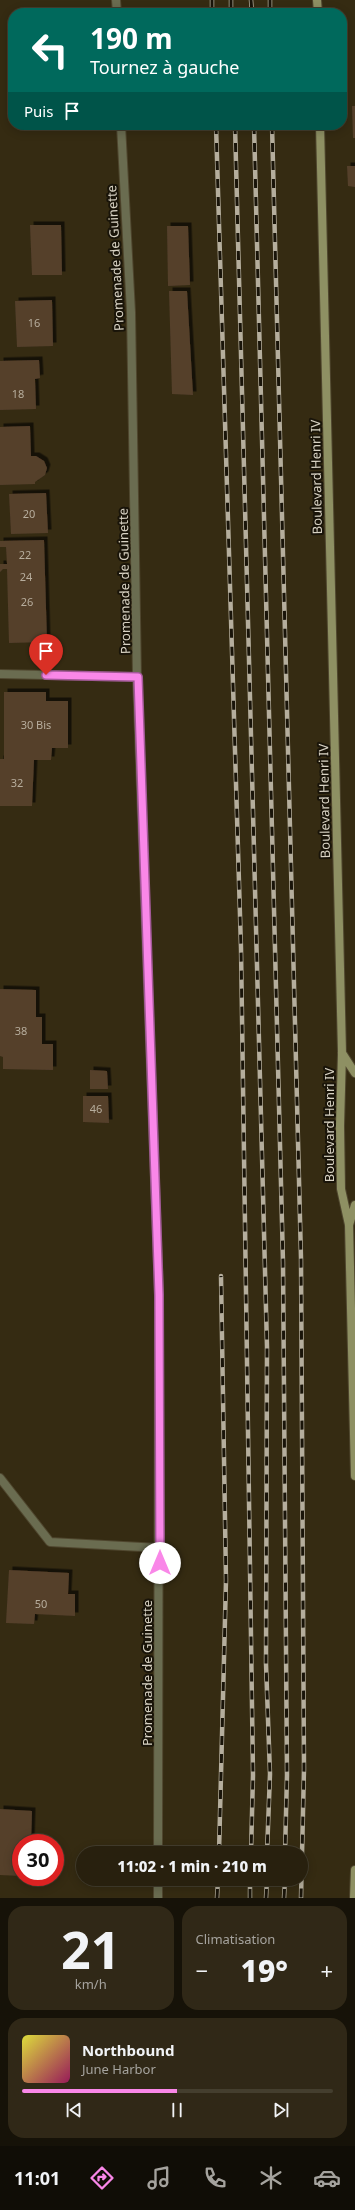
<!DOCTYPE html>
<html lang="fr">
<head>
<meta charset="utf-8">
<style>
	body { margin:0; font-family:"Noto Sans",sans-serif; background:#302817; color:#f1f3f6; height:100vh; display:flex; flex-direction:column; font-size:15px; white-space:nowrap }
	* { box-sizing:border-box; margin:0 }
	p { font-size:13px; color:#a5a39e }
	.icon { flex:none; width:22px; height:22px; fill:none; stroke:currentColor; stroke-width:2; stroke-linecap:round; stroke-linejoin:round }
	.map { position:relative; height:1898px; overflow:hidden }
	.drawer { display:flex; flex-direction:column; gap:8px; padding:8px; background:#161208; flex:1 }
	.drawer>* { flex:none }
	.hud { position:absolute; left:8px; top:8px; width:339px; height:122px; border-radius:16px; box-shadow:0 2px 10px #0003,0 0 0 1px #443e2e; background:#00695c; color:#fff; overflow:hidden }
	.speed { position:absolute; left:12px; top:1834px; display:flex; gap:8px; font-size:20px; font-weight:700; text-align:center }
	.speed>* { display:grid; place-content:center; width:52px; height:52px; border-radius:50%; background:#28200e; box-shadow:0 2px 10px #0003,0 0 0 1px #443e2e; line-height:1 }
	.speed .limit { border:6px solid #d22; background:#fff; color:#111 }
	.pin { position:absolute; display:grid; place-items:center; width:34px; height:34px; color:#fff; margin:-41px -17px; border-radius:50% 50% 50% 0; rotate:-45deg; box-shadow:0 0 4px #0007 }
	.pin .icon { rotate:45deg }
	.me { position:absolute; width:44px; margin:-22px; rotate:0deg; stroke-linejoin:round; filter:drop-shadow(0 0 3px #0008) }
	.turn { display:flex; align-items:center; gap:14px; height:84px; padding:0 16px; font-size:18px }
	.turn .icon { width:52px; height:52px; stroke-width:2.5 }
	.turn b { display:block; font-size:28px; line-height:34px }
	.then { display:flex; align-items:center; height:38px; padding:0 16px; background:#0003; gap:8px; font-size:15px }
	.big { font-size:30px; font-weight:800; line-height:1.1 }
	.drawer .tile { flex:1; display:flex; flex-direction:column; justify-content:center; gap:6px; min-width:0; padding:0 14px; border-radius:16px; background:#302817 }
	.drawer .dial { align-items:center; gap:0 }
	.dial b { font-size:52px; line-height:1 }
	.song { display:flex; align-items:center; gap:12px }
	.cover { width:48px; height:48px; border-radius:6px; background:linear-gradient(135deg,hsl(60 70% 55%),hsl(330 70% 35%)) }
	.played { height:4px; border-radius:2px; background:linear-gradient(90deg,#f987e8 50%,#443e2e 50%) }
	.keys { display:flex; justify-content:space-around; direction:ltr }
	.heat { display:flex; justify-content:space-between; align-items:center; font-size:22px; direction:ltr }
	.drawer .tiles { flex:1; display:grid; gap:8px; grid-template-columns:1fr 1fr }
	.tile:last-child { grid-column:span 2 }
	.trip { position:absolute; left:76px; top:1846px; width:232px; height:40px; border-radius:20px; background:#28200e; box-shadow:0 2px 10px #0003,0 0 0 1px #443e2e; font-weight:800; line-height:40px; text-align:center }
	.dock { display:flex; height:64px; justify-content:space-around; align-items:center; background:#100d06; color:#a5a39e }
	.dock .icon { width:28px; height:28px }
	.dock .selected { color:#f987e8 }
	.dock b { font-size:18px; color:#f1f3f6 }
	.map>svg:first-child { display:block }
	.building { fill:#543f2c; filter:url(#shadow) }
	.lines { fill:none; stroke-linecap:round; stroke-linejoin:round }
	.lane-casing { stroke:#4f462e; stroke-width:10 }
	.street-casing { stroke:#4f462e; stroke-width:10 }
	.secondary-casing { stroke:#4f462e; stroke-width:10 }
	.lane { stroke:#6a6c50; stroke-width:8 }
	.street { stroke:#6a6c50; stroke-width:8 }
	.secondary { stroke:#8e9063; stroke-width:8 }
	.rail-casing { stroke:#b5ae9d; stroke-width:4.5 }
	.rail { stroke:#191409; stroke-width:3; stroke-dasharray:9; stroke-linecap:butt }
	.route-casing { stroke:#a25897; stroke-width:10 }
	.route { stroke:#f987e8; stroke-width:7 }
	.labels { text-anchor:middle; stroke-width:4; stroke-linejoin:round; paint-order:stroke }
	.number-label { font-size:11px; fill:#b7ad9d }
	.street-label { font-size:13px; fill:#d8d2c3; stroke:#191409 }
</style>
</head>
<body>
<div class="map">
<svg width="355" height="1898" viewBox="0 0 355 1898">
	<defs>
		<filter id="shadow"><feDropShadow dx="3.5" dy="-3.5" stdDeviation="0" flood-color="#0009"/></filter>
	</defs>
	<rect width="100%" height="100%" fill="#352b12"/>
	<path class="building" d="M 352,106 L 355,106 L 355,138 L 353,138 Z
		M 347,166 L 355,166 L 355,187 L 348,186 Z
		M 30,225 L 61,225 L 62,275 L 32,275 Z
		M 167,226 L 188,226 L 190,285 L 168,286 Z
		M 169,291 L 187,291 L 193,395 L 172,394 Z
		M 52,300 L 53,346 L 17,347 L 15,301 Z
		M 39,360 L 40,378 L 35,379 L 36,409 L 0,410 L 0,361 Z
		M 30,426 L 31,456 L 36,456 L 44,461 L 47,468 L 45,475 L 35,482 L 35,484 L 0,485 L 0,427 Z
		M 46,493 L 48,533 L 11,534 L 9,494 Z
		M 44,540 L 47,642 L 9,643 L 7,569 L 3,569 L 0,572 L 0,564 L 7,564 L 6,547 L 0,547 L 0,541 Z
		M 4,692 L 46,692 L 46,701 L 68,701 L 68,748 L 52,748 L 51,760 L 34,760 L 32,806 L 0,806 L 0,759 L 4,759 Z
		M 0,989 L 36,990 L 36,1017 L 42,1017 L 42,1044 L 53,1044 L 53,1070 L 3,1069 L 3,1057 L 0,1056 Z
		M 90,1070 L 107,1071 L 108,1089 L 90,1089 Z
		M 83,1096 L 108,1096 L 109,1123 L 83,1122 Z
		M 9,1570 L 69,1573 L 68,1594 L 75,1594 L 75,1616 L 35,1614 L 34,1624 L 6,1623 Z
		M 0,1809 L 32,1811 L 31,1843 L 21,1843 L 21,1876 L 0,1875 Z"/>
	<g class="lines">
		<g class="lane-casing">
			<path id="lane" d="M 0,674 L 137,677
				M 0,1478 L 50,1542 L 160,1548"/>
		</g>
		<g class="street-casing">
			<path id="street" d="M 116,0 L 117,13
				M 121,125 L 131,312 L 137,677 L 159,1295 L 158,1853
				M 158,1898 L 158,1879"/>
		</g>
		<g class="secondary-casing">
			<path id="secondary" d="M 317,0 L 318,13
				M 320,125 L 342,1053 L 340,1126 L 341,1189 L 349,1225 L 355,1476
				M 342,1053 L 355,1073
				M 349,1225 L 355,1205
				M 354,1898 L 355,1870"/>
		</g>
		<use href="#lane" class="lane"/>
		<use href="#street" class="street"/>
		<use href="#secondary" class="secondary"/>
		<g class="rail-casing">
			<path id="rail" d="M 212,0 L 212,13
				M 231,0 L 231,13
				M 251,0 L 252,13
				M 270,0 L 270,13
				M 216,125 L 241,948 L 253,1775 L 251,1853
				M 235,125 L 267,1347 L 266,1664 L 270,1774 L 267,1853
				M 254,125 L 283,1262 L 287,1775 L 285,1853
				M 272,125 L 301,1258 L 304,1769 L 301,1898
				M 219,1853 L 226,1580 L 221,1276
				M 217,1898 L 218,1879
				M 250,1898 L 250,1879
				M 266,1898 L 267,1879
				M 284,1898 L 285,1879"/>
		</g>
		<use href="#rail" class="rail"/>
	</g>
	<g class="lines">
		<g class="route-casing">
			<path id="route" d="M 46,675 L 138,677 L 159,1295 L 160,1563"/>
		</g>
		<use href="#route" class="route"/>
	</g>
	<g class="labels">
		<g class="number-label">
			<text x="34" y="327">16</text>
			<text x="18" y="398">18</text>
			<text x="29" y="518">20</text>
			<text x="25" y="559">22</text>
			<text x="26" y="581">24</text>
			<text x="27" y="606">26</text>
			<text x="36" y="729">30 Bis</text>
			<text x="17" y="787">32</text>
			<text x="21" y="1035">38</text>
			<text x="96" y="1113">46</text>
			<text x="41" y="1608">50</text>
		</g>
		<g class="street-label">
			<text transform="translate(115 258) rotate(-93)" y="5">Promenade de Guinette</text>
			<text transform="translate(316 477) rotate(-91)" y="5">Boulevard Henri IV</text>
			<text transform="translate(124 581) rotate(-91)" y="5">Promenade de Guinette</text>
			<text transform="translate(324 801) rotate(-91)" y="5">Boulevard Henri IV</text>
			<text transform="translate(329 1125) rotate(-90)" y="5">Boulevard Henri IV</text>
			<text transform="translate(147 1673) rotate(-90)" y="5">Promenade de Guinette</text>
		</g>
	</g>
</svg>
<div class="speed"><div class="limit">30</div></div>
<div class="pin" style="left:46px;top:675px;background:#d93025"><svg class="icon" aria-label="arrive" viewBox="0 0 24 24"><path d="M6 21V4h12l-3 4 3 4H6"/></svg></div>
<svg class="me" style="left:160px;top:1563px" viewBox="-20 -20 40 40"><circle r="19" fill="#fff"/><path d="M0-13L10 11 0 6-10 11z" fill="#f987e8"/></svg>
<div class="trip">11:02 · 1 min · 210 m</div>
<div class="hud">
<div class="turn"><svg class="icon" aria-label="left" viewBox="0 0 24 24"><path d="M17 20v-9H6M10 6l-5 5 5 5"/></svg><div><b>190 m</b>Tournez à gauche</div></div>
<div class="then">Puis<svg class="icon" aria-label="arrive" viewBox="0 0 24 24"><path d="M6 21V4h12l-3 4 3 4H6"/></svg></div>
</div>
</div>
<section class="drawer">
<div class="tiles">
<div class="tile dial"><b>21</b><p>km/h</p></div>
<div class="tile"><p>Climatisation</p>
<div class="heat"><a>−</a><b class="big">19°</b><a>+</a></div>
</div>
<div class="tile">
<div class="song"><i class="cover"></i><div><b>Northbound</b><p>June Harbor</p></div></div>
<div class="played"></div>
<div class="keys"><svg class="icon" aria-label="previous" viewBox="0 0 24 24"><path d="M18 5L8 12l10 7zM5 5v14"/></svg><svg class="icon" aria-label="pause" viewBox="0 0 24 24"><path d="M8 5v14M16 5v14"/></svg><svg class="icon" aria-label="next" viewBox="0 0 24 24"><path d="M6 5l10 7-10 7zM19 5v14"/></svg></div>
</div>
</div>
</section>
<nav class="dock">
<b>11:01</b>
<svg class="icon selected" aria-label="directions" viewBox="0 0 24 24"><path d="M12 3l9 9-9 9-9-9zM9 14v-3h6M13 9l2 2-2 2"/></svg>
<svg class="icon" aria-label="music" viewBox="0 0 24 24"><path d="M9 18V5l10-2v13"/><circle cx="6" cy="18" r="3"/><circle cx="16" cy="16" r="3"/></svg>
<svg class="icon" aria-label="phone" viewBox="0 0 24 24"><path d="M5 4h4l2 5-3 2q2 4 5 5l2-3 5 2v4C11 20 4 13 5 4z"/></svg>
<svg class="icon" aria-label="climate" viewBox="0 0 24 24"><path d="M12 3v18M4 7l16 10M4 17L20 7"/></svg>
<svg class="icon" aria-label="car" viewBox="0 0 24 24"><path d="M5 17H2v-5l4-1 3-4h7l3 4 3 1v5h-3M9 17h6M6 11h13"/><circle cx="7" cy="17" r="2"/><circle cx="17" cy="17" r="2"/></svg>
</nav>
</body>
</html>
